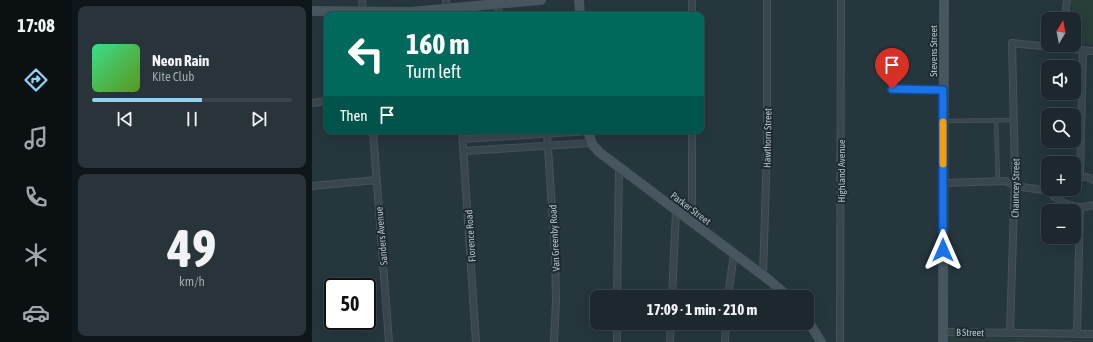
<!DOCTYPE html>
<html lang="en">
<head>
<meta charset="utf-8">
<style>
	body { margin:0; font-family:"Asap Condensed",sans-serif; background:#29343a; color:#f1f3f6; height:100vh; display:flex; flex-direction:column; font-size:15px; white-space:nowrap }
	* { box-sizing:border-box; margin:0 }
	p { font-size:13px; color:#a0a6aa }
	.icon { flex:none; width:22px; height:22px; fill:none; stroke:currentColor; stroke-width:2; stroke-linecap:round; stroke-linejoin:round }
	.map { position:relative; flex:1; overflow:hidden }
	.sheet { display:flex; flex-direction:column; gap:6px; padding:6px; background:#0f1619; width:240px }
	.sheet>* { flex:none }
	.banner { position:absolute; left:12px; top:12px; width:380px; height:122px; border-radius:8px; box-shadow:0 4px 16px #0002,0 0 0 1px #3a444a; background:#00695c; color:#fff; overflow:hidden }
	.needle { width:26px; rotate:10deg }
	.buttons { position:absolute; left:729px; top:12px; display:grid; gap:8px }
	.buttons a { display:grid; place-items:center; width:40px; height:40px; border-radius:8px; background:#1c282e; box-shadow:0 4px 16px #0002,0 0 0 1px #3a444a; font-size:20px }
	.speed { position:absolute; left:12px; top:278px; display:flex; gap:8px; font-size:20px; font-weight:700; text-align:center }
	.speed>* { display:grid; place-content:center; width:52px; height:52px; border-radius:50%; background:#1c282e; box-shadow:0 4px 16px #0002,0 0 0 1px #3a444a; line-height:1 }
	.speed .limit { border:2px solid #111; border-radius:6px; background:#fff; color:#111 }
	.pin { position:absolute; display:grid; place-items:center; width:34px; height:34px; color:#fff; margin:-41px -17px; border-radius:50% 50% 50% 0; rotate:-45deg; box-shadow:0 0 4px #0007 }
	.pin .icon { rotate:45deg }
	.me { position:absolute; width:44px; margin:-22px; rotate:0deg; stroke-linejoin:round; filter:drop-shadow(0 0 3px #0008) }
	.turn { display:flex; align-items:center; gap:14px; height:84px; padding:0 16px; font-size:18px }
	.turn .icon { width:52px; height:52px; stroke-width:2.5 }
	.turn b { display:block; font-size:28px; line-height:34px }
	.then { display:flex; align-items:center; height:38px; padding:0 16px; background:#0003; gap:8px; font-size:15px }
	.sheet .card { flex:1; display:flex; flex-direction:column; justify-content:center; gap:6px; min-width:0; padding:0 14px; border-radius:8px; background:#29343a }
	.sheet .dial { align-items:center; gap:0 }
	.dial b { font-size:52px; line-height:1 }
	.song { display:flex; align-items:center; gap:12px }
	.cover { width:48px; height:48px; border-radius:6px; background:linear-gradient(135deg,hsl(150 70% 55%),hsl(90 70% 35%)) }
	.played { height:4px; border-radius:2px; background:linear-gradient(90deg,#8fd2f3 55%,#3a444a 55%) }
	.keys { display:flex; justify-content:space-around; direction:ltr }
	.trip { position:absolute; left:278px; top:290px; width:224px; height:40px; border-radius:8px; background:#1c282e; box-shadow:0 4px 16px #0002,0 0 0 1px #3a444a; font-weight:700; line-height:40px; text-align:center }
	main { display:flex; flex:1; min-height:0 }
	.dock { display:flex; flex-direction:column; width:72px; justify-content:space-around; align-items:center; background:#0b1012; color:#a0a6aa }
	.dock .icon { width:28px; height:28px }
	.dock .on { color:#8fd2f3 }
	.dock b { font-size:18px; color:#f1f3f6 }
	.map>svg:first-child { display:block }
	.green { fill:#273e3a }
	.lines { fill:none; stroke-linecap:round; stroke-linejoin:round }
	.lane-casing { stroke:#455359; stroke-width:4.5 }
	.street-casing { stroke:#455359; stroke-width:8 }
	.secondary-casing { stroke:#455359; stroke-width:10 }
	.lane { stroke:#39474d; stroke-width:3 }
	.street { stroke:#39474d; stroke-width:6 }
	.secondary { stroke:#475760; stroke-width:9 }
	.route-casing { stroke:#114b97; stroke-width:10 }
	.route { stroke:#1a73e8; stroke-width:7 }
	.slow { stroke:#f59e0b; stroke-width:7 }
	.labels { text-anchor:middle; stroke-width:4; stroke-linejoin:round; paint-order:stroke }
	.street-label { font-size:10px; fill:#b5c1c8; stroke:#1e2c32 }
</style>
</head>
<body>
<main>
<nav class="dock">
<b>17:08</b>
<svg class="icon on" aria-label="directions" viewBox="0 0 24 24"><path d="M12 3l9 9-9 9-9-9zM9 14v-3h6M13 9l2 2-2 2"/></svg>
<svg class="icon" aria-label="music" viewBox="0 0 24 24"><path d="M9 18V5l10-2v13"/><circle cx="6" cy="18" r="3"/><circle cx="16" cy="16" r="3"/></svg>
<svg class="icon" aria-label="phone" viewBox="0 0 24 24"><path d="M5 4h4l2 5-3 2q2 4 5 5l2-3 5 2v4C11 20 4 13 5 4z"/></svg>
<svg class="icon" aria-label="climate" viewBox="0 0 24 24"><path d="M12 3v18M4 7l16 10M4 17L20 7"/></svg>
<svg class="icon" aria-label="car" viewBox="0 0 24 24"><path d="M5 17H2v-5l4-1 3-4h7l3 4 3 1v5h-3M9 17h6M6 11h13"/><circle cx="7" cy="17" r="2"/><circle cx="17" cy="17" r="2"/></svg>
</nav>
<section class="sheet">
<div class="card">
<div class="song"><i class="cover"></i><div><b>Neon Rain</b><p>Kite Club</p></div></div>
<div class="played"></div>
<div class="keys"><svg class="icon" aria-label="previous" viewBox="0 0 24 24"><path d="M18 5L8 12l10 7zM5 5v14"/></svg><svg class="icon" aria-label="pause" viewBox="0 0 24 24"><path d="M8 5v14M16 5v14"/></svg><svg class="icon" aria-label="next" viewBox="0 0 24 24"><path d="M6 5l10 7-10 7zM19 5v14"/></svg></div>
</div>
<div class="card dial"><b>49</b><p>km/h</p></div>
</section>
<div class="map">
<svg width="781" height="342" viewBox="0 0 781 342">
	<rect width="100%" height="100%" fill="#25363d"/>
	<path class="green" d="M 760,0 L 781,0 L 781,44 L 762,41 L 762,19 L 759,19 Z
		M 635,336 L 781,340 L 781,342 L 635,342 Z"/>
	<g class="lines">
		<g class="lane-casing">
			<path id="lane" d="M 580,89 L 630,90
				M 684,120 L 686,181
				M 633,121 L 701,120"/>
		</g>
		<g class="street-casing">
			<path id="street" d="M 50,0 L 51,13
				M 134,0 L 134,8
				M 380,0 L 380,15
				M 185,4 L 187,15
				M 753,19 L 755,0
				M 0,103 L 15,101
				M 61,131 L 77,342
				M 150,131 L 164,342
				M 235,134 L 243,252 L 244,300 L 242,342
				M 151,139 L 277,131
				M 152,151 L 280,143
				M 768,176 L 771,50
				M 762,177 L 775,177 L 781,180
				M 631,183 L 694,181 L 703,186 L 738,191 C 739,195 743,197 747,200 C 758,207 769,209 781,205
				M 0,186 L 65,180
				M 380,222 L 380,131
				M 451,276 L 455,148 L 455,0
				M 305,297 L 307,167
				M 360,297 L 364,210
				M 416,297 L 422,253
				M 305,323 L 305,342
				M 631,332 L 781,334
				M 698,333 L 703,173 L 700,43 L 781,51
				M 765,334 L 768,207
				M 358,342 L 359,323
				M 413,342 L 414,323
				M 528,342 L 529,0"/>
		</g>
		<g class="secondary-casing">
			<path id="secondary" d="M 267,0 L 268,15
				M 0,11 L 98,12 L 229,0
				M 276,131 L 280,144 L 287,152 L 457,280 L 477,297
				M 495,319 L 509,342
				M 631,342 L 632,0"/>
		</g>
		<use href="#lane" class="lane"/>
		<use href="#street" class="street"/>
		<use href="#secondary" class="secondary"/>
	</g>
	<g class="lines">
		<g class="route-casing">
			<path id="route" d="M 580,89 L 631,90 L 631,250"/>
		</g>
		<use href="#route" class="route"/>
		<path class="slow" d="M 631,164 L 631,122"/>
	</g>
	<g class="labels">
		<g class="street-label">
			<text transform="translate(621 51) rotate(-90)" y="4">Stevens Street</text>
			<text transform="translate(455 138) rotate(-89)" y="4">Hawthorn Street</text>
			<text transform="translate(529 171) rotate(-90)" y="4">Highland Avenue</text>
			<text transform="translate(703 188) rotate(-89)" y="4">Chauncey Street</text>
			<text transform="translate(379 208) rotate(37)" y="4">Parker Street</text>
			<text transform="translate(69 236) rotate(-95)" y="4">Sanders Avenue</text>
			<text transform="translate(158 236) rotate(-94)" y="4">Florence Road</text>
			<text transform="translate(242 238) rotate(-93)" y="4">Van Greenby Road</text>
			<text transform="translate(658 332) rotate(1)" y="4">B Street</text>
		</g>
	</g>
</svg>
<div class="buttons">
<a><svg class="needle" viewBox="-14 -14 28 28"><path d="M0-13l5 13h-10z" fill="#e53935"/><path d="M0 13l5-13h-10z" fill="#a0a6aa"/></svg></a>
<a><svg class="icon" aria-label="sound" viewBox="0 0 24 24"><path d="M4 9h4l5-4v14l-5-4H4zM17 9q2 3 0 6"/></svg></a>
<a><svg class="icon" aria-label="search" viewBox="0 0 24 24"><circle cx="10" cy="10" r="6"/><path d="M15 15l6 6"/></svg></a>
<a>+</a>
<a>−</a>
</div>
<div class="speed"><div class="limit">50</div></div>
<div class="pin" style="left:580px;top:89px;background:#d93025"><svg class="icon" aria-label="arrive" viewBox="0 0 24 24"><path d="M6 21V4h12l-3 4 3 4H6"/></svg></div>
<svg class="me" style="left:631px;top:250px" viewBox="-20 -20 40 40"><path d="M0-17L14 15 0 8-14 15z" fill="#1a73e8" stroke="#fff" stroke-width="4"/></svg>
<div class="trip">17:09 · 1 min · 210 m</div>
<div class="banner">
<div class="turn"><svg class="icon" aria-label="left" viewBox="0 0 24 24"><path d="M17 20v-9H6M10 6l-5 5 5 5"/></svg><div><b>160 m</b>Turn left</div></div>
<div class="then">Then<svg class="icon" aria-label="arrive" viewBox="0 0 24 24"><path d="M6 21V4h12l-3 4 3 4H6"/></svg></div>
</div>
</div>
</main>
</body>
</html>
